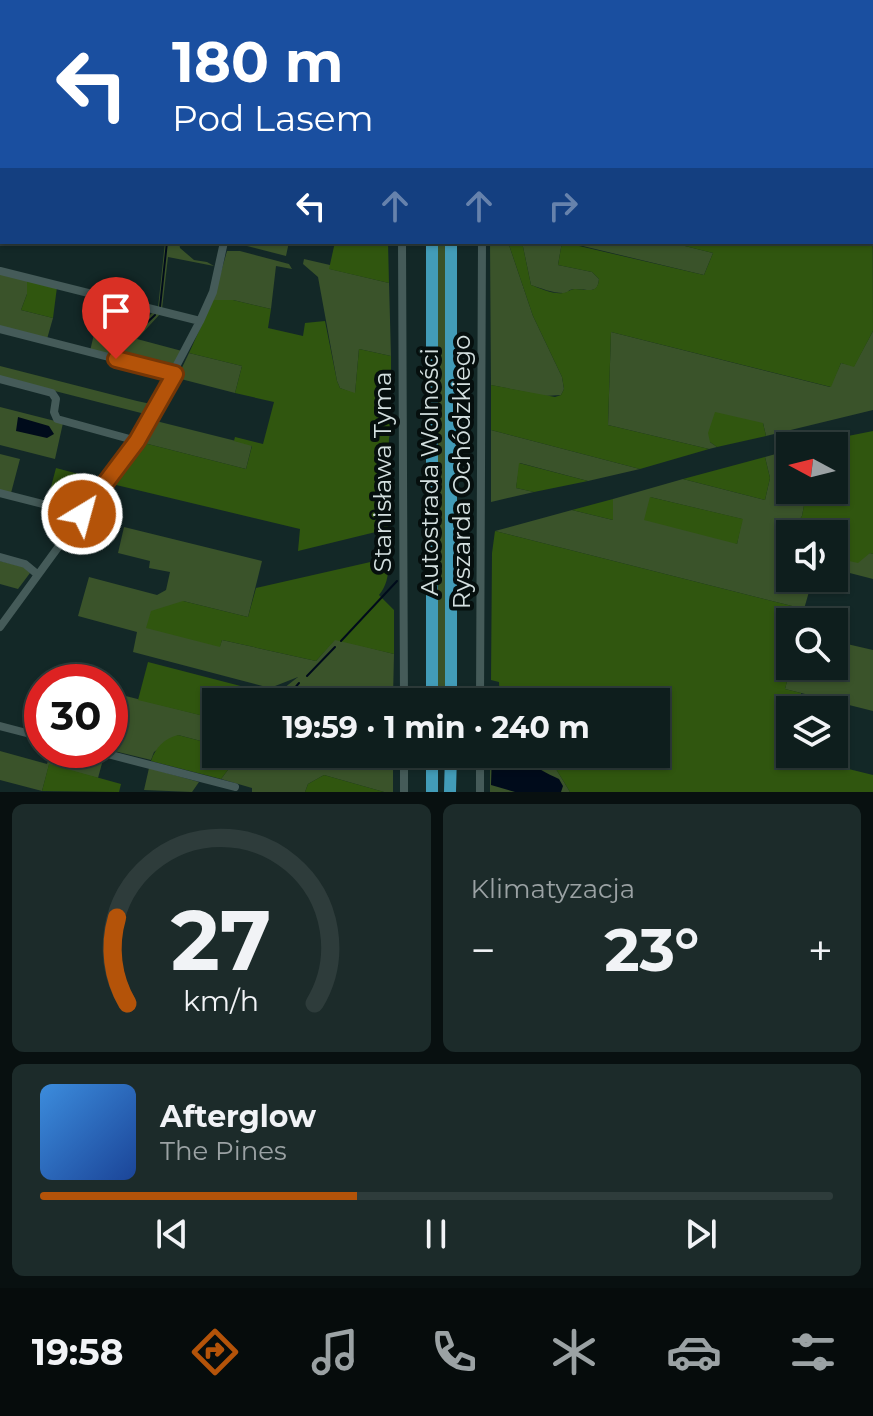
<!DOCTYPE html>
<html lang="pl">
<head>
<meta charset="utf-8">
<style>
	body { margin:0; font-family:Montserrat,sans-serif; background:#1c2b2a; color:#f1f3f6; height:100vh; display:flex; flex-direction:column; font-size:30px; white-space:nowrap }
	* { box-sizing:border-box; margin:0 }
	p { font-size:26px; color:#9ba2a4 }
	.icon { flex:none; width:44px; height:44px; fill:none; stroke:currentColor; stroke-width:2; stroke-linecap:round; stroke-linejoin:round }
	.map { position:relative; height:792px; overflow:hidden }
	.drawer { display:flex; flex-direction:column; gap:12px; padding:12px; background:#081010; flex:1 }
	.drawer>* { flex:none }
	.hud { position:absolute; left:0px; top:0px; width:874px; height:244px; box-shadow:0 2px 6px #0004,0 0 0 2px #2e3c3b; background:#1a4fa0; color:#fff; overflow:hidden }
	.needle { width:52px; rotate:277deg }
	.tools { position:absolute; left:776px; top:432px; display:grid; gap:16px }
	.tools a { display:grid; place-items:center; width:72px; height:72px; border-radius:0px; background:#0e1e1d; box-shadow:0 2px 6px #0004,0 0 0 2px #2e3c3b; font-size:40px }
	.speed { position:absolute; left:24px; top:664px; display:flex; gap:16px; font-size:40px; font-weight:700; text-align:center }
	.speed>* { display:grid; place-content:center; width:104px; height:104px; border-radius:50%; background:#0e1e1d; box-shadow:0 2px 6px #0004,0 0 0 2px #2e3c3b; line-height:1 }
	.speed .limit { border:12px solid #d22; background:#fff; color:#111 }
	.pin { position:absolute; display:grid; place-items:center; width:68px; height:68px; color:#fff; margin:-82px -34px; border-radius:50% 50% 50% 0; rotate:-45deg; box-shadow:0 0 8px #0007 }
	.pin .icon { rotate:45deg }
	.me { position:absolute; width:88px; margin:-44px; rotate:37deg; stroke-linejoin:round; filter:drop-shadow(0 0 6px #0008) }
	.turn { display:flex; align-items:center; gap:28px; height:168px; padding:0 40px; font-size:36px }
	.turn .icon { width:104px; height:104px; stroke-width:2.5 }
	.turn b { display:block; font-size:56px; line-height:68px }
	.lanes { display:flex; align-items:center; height:76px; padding:0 40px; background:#0003; justify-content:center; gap:40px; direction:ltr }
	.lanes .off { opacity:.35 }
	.big { font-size:60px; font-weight:700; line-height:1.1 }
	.drawer .tile { flex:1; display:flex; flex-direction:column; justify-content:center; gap:12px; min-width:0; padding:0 28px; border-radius:12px; background:#1c2b2a }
	.drawer .dial { align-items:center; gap:0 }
	.dial svg { height:208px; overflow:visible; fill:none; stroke:#2e3c3b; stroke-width:7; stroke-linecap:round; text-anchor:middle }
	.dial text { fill:#f1f3f6; stroke:none }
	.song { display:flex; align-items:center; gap:24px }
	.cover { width:96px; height:96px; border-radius:12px; background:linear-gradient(135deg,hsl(210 70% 55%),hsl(220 70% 35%)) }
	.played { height:8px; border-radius:4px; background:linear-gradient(90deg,#b45309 40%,#2e3c3b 40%) }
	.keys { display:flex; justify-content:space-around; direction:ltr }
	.heat { display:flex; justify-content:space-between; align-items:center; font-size:44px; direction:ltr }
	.drawer .tiles { flex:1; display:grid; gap:12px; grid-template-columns:1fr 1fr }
	.tile:last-child { grid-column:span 2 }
	.trip { position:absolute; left:202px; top:688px; width:468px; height:80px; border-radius:0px; background:#0e1e1d; box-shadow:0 2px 6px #0004,0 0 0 2px #2e3c3b; font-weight:700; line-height:80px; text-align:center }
	.menu { display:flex; height:128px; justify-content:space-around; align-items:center; background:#060c0c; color:#9ba2a4 }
	.menu .icon { width:56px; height:56px }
	.menu .active { color:#b45309 }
	.menu b { font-size:36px; color:#f1f3f6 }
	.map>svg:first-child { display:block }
	.green { fill:#3a532a; fill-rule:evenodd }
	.forest { fill:#30560f }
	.water { fill:#000b1b }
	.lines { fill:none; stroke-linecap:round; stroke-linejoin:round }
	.stream { stroke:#000b1b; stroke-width:2 }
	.minor { stroke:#455b59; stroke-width:8 }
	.highway { stroke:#429cb8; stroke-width:12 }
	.route-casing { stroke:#753606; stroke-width:20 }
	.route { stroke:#b45309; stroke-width:14 }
	.labels { text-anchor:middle; stroke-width:8; stroke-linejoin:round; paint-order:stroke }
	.street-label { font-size:24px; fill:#d4e0e0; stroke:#060f0e }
</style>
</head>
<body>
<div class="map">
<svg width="873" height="792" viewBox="0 0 873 792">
	<rect width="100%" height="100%" fill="#132827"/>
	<path class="green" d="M 165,242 L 179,242 L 180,248 L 194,260 L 207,262 L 214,266 L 168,257 L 162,309 L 158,308 Z
		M 231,242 L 289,242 L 286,256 Z
		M 436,242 L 447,242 L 447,702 L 436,702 Z
		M 490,242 L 508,242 L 533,316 L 562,377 L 564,389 L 561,395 L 545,396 L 491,385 Z
		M 522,242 L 562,242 L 558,265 L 592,272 L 599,279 C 598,296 586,288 575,289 C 564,290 573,293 563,293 C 553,293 540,288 531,285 Z
		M 566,242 L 669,242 L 713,253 L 704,275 Z
		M 227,251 L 240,251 L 289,264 L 292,269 L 276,266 L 271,309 L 233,300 L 213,300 Z
		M 304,259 L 330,265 L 330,269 L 389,283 L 391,356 L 359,349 L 355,394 L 340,388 L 337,381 L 318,277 L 303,264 Z
		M 0,273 L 27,279 L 27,294 L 21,310 L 53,318 L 47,339 L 0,327 Z
		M 153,312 L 160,314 L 137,339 L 182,351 L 172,371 L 90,351 L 95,330 L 128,338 Z
		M 873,331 L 873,410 L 766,436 L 763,423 L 710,442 L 717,447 L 709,449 L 608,425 L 611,332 L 830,387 L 841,363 L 854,366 Z
		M 189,353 L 242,366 L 235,393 L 177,378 Z
		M 0,366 L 137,401 L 151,404 L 145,414 L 0,377 Z
		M 0,407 L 63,423 L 55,459 L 0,445 Z
		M 152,420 L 252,445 L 246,469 L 140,442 Z
		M 491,430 L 640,469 L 588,481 L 520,463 L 516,488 L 534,492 L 491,502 Z
		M 790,450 L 790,490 L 807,490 L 802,516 L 790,534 L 786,556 L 790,558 L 790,578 L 813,578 L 804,609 L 495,531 L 572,510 L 613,520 L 613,499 L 683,479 L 765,500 L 770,478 L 765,457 ZM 650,497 L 742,519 L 737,544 Z
		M 0,454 L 20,459 L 11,493 L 0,491 Z
		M 124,527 L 262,561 L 248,617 L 183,601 L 220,646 L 222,640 L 316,661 L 335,639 L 394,654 L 393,697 L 354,687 L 350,702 L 278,702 L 282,697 L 271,694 L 279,692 L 298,677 L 270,688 L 133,652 L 137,632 L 78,616 L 89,577 L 157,595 L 166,590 L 170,572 L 149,568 L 150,561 L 118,553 Z
		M 870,553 L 873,554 L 873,579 L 842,571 L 850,560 Z
		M 0,561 L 28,568 L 30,573 L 18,589 L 0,584 Z
		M 834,641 L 873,650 L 873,711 L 785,689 L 791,666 L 834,666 Z
		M 110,692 L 216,719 L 216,745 L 178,735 L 154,752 L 151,760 L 110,750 Z
		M 51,750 L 80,750 L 104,756 L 98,778 L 49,765 L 42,791 L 0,780 L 0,751 L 47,764 Z
		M 240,754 L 355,754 L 393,764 L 393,792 L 384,792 L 324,775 L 308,784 L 305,792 L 252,792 L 252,788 L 221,779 Z
		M 490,754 L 544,754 L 553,764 L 570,792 L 490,792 Z
		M 149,768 L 199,782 L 192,792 L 144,790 Z"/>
	<path class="forest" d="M 872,32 L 873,331 L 854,367 L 841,363 L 831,387 L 611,332 L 608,425 L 709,449 L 640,469 L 491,430 L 491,385 L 555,397 L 561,395 L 564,389 L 562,377 L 533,316 L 508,242 L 522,242 L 531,285 C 539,288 555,295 563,293 C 567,293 570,289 575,289 C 586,289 598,295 599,279 L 592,272 L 558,265 L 562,242 L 704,275 L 713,253 L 669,242 L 872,242 Z
		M 335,242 L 388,242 L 389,283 L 329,269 Z
		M 27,279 L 57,287 L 53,318 L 21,310 L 27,294 Z
		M 213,300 L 233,300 L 271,309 L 268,328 L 303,336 L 305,323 L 325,321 L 337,381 L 340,388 L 355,393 L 359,349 L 391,356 L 391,432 C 387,440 390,448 389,457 C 386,482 386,504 388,529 L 298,551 L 300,529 L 112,484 L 140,442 L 246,469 L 252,446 L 234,441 L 235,437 L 263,444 L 274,402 L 235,393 L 242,366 L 189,353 Z
		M 715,412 L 763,423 L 766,436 L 717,447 L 710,442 L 708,433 Z
		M 873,431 L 873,554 L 870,553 L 858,563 L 849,561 L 837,579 L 834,578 L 834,534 L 791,534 L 802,516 L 807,490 L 834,490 L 834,446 L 819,446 L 823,441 Z
		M 765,457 L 770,478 L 765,500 L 683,479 Z
		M 519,463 L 588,481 L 534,492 L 516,488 Z
		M 56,468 L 101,480 L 78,511 L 47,502 Z
		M 650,497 L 743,519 L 737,544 L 644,520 Z
		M 613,499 L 613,520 L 572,510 Z
		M 495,531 L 804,609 L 801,622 L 790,622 L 791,666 L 785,689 L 801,693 L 801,710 L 790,710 L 790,754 L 800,754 L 800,757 L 873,775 L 873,792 L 570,792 L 553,764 L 544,754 L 656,754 L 656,702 L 500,702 L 499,682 L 491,680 L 492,553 Z
		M 388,558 C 389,572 388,584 379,595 L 394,610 L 394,654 L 335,640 L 316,661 L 222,640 L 220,647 L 146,628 L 151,611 L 183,601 L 248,617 L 256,588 Z
		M 148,662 L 271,694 L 283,697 L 278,702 L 216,702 L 216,719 L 138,700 Z
		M 178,735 L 216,745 L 216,754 L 240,754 L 221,779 L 151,761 C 155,748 165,738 178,735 Z
		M 49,764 L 121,784 L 119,792 L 42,791 Z
		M 324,775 L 384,792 L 305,792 L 308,784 Z"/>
	<path class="water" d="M 18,417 L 49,426 L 54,434 L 47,438 L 16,431 Z
		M 492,754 C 521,754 534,768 559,779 L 563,786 L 561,792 L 515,792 L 491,785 Z"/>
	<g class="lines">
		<path class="stream" d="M 158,0 L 159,2
			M 160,307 L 167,242
			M 114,354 L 155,315
			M 341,641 L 397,581
			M 307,676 L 335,647
			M 283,702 L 299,683"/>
		<path class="minor" d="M 220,0 L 220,2
			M 394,0 L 395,2
			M 469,0 L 470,2
			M 0,43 L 2,44
			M 0,186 L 2,186
			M 402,242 L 404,702
			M 0,271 L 200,321
			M 0,329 L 175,374
			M 0,379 L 52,393 L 56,399 L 54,412 L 57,419 L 137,441
			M 0,493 L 82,514
			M 0,557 L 25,564 L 37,574
			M 0,627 L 140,435 L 200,321 L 213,292 L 224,242
			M 480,702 L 482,242
			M 0,726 L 42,737
			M 92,750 L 235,787
			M 404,792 L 404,754
			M 480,792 L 480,754"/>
		<path class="highway" d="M 422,0 L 422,2
			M 440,0 L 441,2
			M 432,702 L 432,242
			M 451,702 L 451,242
			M 432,792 L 432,754
			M 450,792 L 451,754"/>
	</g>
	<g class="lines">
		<g class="route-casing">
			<path id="route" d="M 82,514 L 137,441 L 175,374 L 116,359"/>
		</g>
		<use href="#route" class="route"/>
	</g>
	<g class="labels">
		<g class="street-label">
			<text transform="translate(383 472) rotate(-90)" y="8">Stanisława Tyma</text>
			<text transform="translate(430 472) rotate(-90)" y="8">Autostrada Wolności</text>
			<text transform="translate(462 472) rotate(-90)" y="8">Ryszarda Ochódzkiego</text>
		</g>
	</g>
</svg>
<div class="tools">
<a><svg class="needle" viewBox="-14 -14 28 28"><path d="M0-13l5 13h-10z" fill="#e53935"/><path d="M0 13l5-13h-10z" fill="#9ba2a4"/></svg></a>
<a><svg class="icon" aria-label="sound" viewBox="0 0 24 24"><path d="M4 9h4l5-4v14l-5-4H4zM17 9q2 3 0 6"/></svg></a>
<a><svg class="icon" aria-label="search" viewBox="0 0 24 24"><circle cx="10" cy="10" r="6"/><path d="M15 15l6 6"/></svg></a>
<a><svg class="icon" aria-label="layers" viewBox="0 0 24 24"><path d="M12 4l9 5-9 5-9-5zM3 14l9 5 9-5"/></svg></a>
</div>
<div class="speed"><div class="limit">30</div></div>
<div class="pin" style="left:116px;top:359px;background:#d93025"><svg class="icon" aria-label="arrive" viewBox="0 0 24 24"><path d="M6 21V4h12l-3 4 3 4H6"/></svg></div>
<svg class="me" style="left:82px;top:514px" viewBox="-20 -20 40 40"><circle r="17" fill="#b45309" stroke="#fff" stroke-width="3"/><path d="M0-11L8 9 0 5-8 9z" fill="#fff"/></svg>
<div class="trip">19:59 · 1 min · 240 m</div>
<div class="hud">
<div class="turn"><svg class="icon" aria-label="left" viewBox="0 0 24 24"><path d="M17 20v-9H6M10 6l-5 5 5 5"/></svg><div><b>180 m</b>Pod Lasem</div></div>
<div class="lanes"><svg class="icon" aria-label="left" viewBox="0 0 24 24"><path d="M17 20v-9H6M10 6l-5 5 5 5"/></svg><svg class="icon off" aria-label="ahead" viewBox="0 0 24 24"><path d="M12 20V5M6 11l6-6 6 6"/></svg><svg class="icon off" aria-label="ahead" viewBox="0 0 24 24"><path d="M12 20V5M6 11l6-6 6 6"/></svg><svg class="icon off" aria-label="right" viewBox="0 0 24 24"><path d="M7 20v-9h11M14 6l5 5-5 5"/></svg></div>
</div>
</div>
<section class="drawer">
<div class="tiles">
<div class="tile dial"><svg viewBox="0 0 100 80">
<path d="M14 69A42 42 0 1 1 86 69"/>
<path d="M14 69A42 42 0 0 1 10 36" stroke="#b45309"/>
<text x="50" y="56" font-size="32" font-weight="700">27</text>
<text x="50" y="72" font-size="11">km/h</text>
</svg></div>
<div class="tile"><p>Klimatyzacja</p>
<div class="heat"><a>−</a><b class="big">23°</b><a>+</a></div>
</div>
<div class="tile">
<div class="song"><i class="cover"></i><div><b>Afterglow</b><p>The Pines</p></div></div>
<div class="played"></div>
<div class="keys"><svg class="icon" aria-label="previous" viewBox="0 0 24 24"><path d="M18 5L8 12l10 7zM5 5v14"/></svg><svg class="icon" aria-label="pause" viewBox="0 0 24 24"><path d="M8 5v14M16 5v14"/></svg><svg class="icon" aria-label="next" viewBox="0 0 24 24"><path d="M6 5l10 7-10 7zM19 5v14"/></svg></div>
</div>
</div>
</section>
<nav class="menu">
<b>19:58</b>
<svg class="icon active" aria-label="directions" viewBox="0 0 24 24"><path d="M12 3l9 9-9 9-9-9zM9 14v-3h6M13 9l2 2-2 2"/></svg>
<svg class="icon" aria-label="music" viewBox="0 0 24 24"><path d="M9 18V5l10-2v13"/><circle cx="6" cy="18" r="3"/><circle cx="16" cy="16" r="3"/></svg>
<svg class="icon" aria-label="phone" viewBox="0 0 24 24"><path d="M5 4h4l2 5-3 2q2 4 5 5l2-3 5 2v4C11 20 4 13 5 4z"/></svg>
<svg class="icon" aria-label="climate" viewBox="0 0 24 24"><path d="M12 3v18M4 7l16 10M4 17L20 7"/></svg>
<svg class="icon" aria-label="car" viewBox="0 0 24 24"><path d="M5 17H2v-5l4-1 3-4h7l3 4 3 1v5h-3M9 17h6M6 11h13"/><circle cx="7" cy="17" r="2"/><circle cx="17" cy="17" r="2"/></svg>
<svg class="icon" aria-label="filters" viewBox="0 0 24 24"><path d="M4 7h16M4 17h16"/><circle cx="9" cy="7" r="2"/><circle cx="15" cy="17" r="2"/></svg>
</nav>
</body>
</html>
